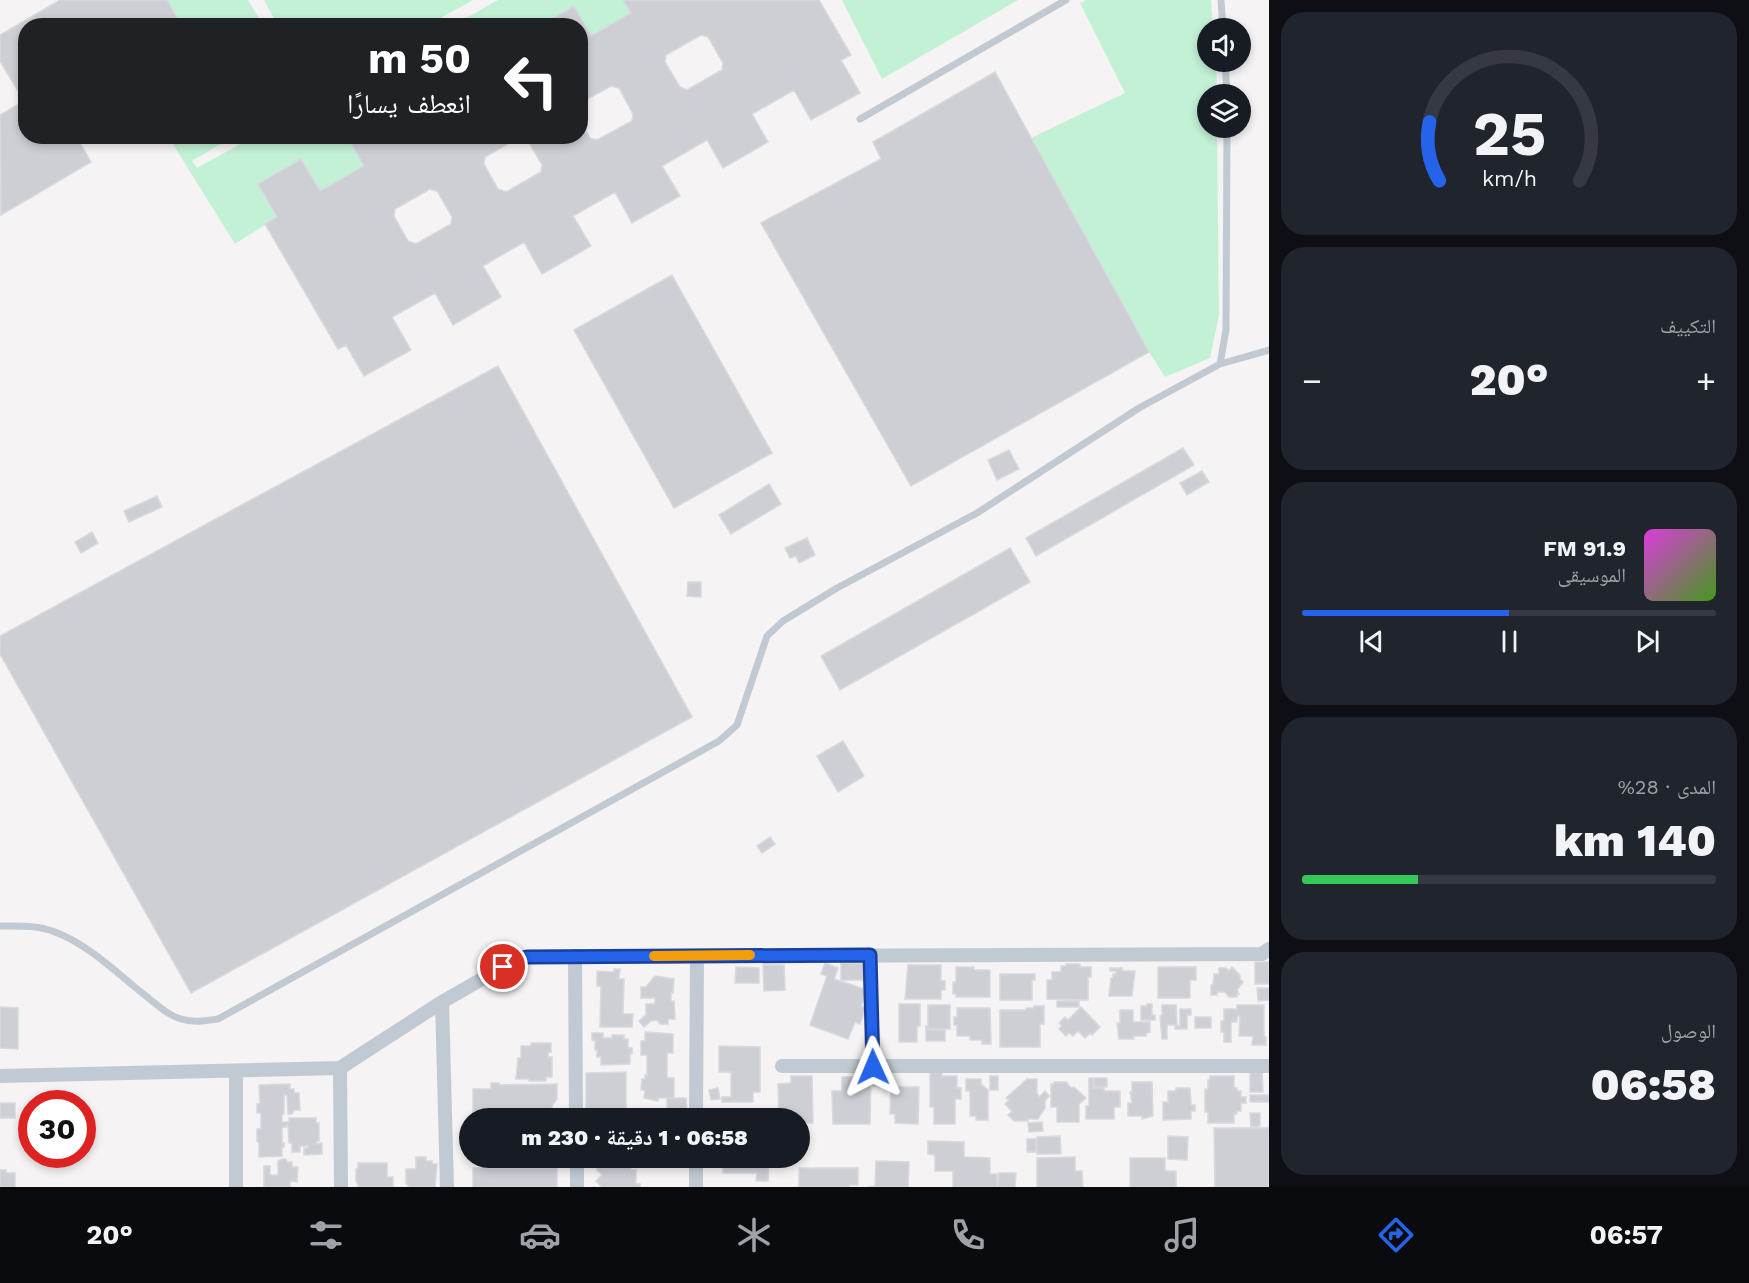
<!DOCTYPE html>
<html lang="ar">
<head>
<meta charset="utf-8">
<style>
	body { margin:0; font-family:"Work Sans","Noto Naskh Arabic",sans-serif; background:#20242c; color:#f1f3f6; direction:rtl; height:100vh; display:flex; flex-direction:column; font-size:22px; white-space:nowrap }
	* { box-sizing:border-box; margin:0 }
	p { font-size:20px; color:#9ea1a6 }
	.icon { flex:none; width:33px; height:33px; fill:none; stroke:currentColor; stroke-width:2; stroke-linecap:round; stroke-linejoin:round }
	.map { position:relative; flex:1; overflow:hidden; direction:ltr }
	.side { display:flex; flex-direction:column; gap:12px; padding:12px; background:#0d0f14; width:480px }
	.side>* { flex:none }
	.top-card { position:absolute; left:18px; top:18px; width:570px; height:126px; border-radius:24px; box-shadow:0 3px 9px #0003; direction:rtl; background:#202124; color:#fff; overflow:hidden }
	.tools { position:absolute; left:1197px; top:18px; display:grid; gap:12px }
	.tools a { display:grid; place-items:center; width:54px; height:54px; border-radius:50%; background:#171b24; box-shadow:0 3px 9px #0003; font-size:30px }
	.speed { position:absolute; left:18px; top:1090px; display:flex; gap:12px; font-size:30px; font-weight:700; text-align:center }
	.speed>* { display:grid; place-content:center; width:78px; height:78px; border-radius:50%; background:#171b24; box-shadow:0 3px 9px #0003; line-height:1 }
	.speed .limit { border:9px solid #d22; background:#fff; color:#111 }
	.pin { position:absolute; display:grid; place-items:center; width:51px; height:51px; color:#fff; margin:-26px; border:3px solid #fff; border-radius:50%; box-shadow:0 2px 6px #0007 }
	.me { position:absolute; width:66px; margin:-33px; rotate:359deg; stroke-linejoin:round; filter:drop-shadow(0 0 4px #0008) }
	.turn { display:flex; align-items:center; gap:21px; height:126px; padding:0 18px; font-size:27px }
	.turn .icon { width:78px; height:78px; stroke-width:2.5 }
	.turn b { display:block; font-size:42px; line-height:51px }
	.big { font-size:45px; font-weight:800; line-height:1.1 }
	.side .tile { flex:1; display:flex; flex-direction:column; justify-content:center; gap:9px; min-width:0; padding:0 21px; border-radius:24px; background:#20242c }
	.side .dial { align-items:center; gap:0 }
	.dial svg { height:156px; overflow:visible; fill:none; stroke:#363941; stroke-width:7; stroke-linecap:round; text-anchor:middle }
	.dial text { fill:#f1f3f6; stroke:none }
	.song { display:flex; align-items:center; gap:18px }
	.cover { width:72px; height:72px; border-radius:9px; background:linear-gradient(135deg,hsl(300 70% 55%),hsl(100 70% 35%)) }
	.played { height:6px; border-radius:3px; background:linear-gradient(90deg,#2563eb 50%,#363941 50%) }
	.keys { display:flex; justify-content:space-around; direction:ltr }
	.heat { display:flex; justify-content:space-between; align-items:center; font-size:33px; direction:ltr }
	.charge { height:9px; border-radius:4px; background:linear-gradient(90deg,#34c759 28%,#363941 0) }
	.trip { position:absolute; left:459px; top:1108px; width:351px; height:60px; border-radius:30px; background:#171b24; box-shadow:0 3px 9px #0003; font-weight:800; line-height:60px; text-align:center; direction:rtl }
	.menu { display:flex; height:96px; justify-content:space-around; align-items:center; background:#090b0e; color:#9ea1a6 }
	.menu .icon { width:42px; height:42px }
	.menu .active { color:#2563eb }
	.menu b { font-size:27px; color:#f1f3f6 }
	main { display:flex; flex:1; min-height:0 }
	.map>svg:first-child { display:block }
	.green { fill:#c3f1d5 }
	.building { fill:#cdcfd5; stroke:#d7d9de; stroke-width:1.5; fill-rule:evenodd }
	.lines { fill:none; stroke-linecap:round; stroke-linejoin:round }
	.service { stroke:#c1cad2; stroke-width:7 }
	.minor { stroke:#c1cad2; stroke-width:14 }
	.route-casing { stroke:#184099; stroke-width:15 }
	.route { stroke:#2563eb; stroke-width:10 }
	.slow { stroke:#f59e0b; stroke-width:10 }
</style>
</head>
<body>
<main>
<section class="side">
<div class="tile dial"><svg viewBox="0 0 100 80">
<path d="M14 69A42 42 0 1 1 86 69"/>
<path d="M14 69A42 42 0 0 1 9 39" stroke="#2563eb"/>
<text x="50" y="56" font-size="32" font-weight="700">25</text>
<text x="50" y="72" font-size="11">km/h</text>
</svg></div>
<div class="tile"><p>التكييف</p>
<div class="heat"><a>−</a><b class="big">20°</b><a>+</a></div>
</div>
<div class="tile">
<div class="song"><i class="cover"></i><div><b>91.9 FM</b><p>الموسيقى</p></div></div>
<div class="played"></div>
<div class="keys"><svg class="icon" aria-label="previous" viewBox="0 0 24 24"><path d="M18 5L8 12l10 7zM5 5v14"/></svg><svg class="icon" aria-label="pause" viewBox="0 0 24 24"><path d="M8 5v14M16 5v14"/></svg><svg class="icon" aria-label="next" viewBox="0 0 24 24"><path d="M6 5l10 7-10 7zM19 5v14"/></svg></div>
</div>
<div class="tile"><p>المدى · 28%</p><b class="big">140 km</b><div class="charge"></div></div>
<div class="tile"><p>الوصول</p><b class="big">06:58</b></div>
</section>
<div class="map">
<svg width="1269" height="1187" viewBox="0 0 1269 1187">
	<rect width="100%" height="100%" fill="#f5f3f3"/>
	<path class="green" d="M 167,0 L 248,0 L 263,25 L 182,25 Z
		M 264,0 L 473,0 L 428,25 L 278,26 Z
		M 498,0 L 623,0 L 631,13 L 591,36 L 574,6 L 540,25 L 452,26 Z
		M 842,0 L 1018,0 L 882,79 Z
		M 1086,0 L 1211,0 L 1213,28 L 1208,28 L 1208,62 L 1216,62 L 1217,94 L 1208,94 L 1208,128 L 1217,128 L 1219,315 L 1210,358 L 1165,377 L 1149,352 L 1031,138 L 1125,93 L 1080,3 Z
		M 178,137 L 232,137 L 192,161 L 197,168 L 253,137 L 347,137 L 364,166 L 320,191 L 258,184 L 277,217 L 235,244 L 171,141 Z"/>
	<path class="building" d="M 60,0 L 167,0 L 182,26 L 26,26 L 26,136 L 76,136 L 91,162 L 1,215 L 0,115 L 24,101 L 0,61 L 0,35 Z
		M 623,0 L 819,0 L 851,55 L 841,60 L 860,93 L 811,120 L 794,90 L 752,114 L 768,142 L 723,168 L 707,140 L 662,166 L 680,196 L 632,223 L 615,192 L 573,216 L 591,246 L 542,274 L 524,242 L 483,266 L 501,297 L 453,325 L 435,293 L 392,317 L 411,350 L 364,376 L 346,345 L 338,349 L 265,224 L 277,217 L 258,184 L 301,159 L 320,191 L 364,166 L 347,136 L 410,136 L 411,139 L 416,136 L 580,136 L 580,122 L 590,138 L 597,140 L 632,121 L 633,114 L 619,88 L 611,86 L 580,103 L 580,26 L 540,26 L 574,6 L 591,36 L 631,13 ZM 701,35 L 708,37 L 723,63 L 722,70 L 687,90 L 680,87 L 665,62 L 666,55 ZM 520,137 L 527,139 L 542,165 L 541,172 L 506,192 L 498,189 L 484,164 L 485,157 ZM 430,189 L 437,191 L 452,217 L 451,224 L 416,244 L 408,241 L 394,216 L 395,209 Z
		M 995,72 L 1149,352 L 911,486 L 761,223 L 881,159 L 873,142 Z
		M 672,275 L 772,453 L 674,508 L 574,330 Z
		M 498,366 L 692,717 L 191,993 L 0,654 L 0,636 Z
		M 1183,448 L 1194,465 L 1036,556 L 1026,538 Z
		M 1009,450 L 1019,469 L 997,480 L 988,460 Z
		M 1202,471 L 1209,482 L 1187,495 L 1180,483 Z
		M 769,484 L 781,504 L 731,534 L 719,515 Z
		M 157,496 L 162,507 L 129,522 L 124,511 Z
		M 92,532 L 98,543 L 81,553 L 75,542 Z
		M 807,538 L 815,555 L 799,563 L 796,556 L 790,558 L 785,548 Z
		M 1010,548 L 1030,582 L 840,690 L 821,656 Z
		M 688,582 L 701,582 L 701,597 L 687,596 Z
		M 843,741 L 864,776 L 838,792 L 817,756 Z
		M 770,837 L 775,844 L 762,853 L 757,846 Z
		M 1255,962 L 1269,962 L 1269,984 L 1255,984 Z
		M 825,963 L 838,968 L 834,979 L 867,990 L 861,1006 L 866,1008 L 860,1024 L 855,1022 L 848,1039 L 810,1025 L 827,976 L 821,974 Z
		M 841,963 L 868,964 L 867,980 L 841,980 Z
		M 1066,964 L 1080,964 L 1080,967 L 1091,967 L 1091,977 L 1088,977 L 1088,1000 L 1047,999 L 1047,980 L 1052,980 L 1052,972 L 1061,972 L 1061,966 L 1066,966 Z
		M 763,965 L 784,965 L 785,990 L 764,991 Z
		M 908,965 L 941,965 L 941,981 L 945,981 L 945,990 L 941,990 L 941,999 L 905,999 Z
		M 736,967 L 759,968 L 759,983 L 735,983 Z
		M 956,967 L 974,967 L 974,970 L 990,970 L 990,997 L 956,997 L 956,994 L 953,994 L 953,982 L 956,982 Z
		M 1158,967 L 1196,967 L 1196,980 L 1190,980 L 1190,998 L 1158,998 Z
		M 1232,967 L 1240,975 L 1240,979 L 1243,982 L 1237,990 L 1239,994 L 1237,994 L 1237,997 L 1229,997 L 1225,992 L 1217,992 L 1217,995 L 1211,995 L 1211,985 L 1213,985 L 1214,974 L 1219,974 L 1219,968 L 1226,968 L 1229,971 Z
		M 1110,968 L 1122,968 L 1122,971 L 1135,971 L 1132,996 L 1109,996 L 1111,978 L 1113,978 L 1113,974 L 1116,974 L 1116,971 L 1110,971 Z
		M 614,969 L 620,969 L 619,979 L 624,979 L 623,1014 L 633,1014 L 632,1027 L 600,1027 L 601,986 L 597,986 L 597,971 L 614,972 Z
		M 1000,974 L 1035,974 L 1035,980 L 1032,980 L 1032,1000 L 1000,1000 Z
		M 655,976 L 674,979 L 673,993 L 671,993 L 671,1001 L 674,1001 L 675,1019 L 668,1019 L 668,1024 L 660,1024 L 657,1020 L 651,1021 L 644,1027 L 639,1021 L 646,1015 L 646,1004 L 655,1004 L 655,998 L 641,998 L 641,987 L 646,987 Z
		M 1257,988 L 1269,988 L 1269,1000 L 1258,1001 Z
		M 1057,1001 L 1079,1001 L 1079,1007 L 1057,1007 Z
		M 899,1004 L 920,1004 L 920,1026 L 917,1026 L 917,1042 L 899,1042 Z
		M 1147,1004 L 1152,1004 L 1152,1015 L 1155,1015 L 1155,1020 L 1141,1020 L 1141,1006 L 1147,1006 Z
		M 928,1005 L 950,1005 L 950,1029 L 928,1029 Z
		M 1162,1005 L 1176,1005 L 1177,1025 L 1167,1025 L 1167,1039 L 1162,1039 L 1160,1016 L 1162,1016 Z
		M 1237,1005 L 1264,1005 L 1264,1037 L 1266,1037 L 1266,1045 L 1252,1045 L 1253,1036 L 1239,1036 L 1240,1016 L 1237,1016 L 1237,1022 L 1231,1022 L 1231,1042 L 1224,1042 L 1224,1032 L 1221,1032 L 1221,1021 L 1224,1021 L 1224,1009 L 1237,1009 Z
		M 1034,1006 L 1044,1006 L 1044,1024 L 1040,1024 L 1040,1047 L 1000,1047 L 1000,1010 L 1026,1010 L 1026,1008 L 1034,1008 Z
		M 0,1007 L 18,1008 L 18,1049 L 0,1048 Z
		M 1081,1007 L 1100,1027 L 1092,1035 L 1090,1033 L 1085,1038 L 1078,1031 L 1073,1036 L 1069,1033 L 1066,1036 L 1059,1029 L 1062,1026 L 1059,1023 L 1065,1017 L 1068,1020 Z
		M 957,1008 L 990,1008 L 991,1044 L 982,1044 L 982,1040 L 970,1040 L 970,1036 L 957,1036 L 957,1025 L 954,1025 L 954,1017 L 957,1017 Z
		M 1180,1009 L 1191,1009 L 1191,1015 L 1187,1015 L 1187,1029 L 1175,1029 L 1175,1026 L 1180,1026 Z
		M 1120,1010 L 1133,1010 L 1133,1022 L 1150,1022 L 1150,1032 L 1146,1033 L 1146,1036 L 1133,1036 L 1134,1039 L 1119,1039 L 1117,1023 L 1120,1023 Z
		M 1195,1017 L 1211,1017 L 1211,1028 L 1195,1028 Z
		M 926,1026 L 928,1027 L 928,1030 L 945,1030 L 945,1041 L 926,1041 Z
		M 645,1032 L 673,1034 L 673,1053 L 667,1053 L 667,1078 L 674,1078 L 674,1098 L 658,1098 L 658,1101 L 644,1098 L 645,1090 L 641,1090 L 642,1079 L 645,1079 L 645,1075 L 647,1075 L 647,1055 L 641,1055 L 641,1041 L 645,1041 Z
		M 592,1033 L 603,1033 L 603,1038 L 612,1038 L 612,1035 L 624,1035 L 624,1039 L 628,1039 L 628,1048 L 632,1048 L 632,1054 L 630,1054 L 630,1064 L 601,1065 L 601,1057 L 597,1057 L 597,1050 L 595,1050 L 595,1040 L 592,1040 Z
		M 531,1043 L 551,1043 L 551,1052 L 548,1052 L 548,1057 L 552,1057 L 552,1077 L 546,1077 L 546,1081 L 529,1081 L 529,1079 L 516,1079 L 518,1058 L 521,1058 L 521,1046 L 531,1046 Z
		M 719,1046 L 760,1047 L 760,1092 L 753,1092 L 753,1102 L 722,1102 L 722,1097 L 731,1097 L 731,1072 L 719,1072 Z
		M 1250,1069 L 1262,1069 L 1263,1092 L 1250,1092 Z
		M 930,1071 L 942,1072 L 942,1076 L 957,1076 L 957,1088 L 961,1088 L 961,1099 L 955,1099 L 955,1124 L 934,1124 L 934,1107 L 930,1107 Z
		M 626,1072 L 626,1109 L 586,1109 L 586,1073 Z
		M 872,1072 L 889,1072 L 889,1086 L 873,1086 Z
		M 791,1076 L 812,1076 L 813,1123 L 800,1123 L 800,1119 L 779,1119 L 778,1084 L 791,1083 Z
		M 871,1076 L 870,1124 L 833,1124 L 832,1091 L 842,1091 L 842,1077 Z
		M 990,1076 L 998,1076 L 998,1090 L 990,1090 Z
		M 1210,1076 L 1234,1076 L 1234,1088 L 1237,1088 L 1237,1091 L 1241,1091 L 1241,1097 L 1246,1097 L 1246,1103 L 1241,1103 L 1241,1111 L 1237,1111 L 1237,1114 L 1234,1114 L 1234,1123 L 1208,1123 L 1208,1112 L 1205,1112 L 1205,1089 L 1208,1089 L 1208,1080 L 1210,1080 Z
		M 1089,1078 L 1093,1078 L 1093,1088 L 1104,1088 L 1104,1091 L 1120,1091 L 1120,1107 L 1114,1107 L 1114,1119 L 1086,1119 L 1086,1106 L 1089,1106 Z
		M 1094,1078 L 1107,1078 L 1107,1087 L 1094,1087 Z
		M 966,1079 L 981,1079 L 981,1084 L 988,1090 L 988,1120 L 976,1120 L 976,1116 L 970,1116 L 970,1091 L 966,1091 Z
		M 1027,1079 L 1037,1079 L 1037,1093 L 1039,1097 L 1045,1091 L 1049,1096 L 1045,1101 L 1045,1108 L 1038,1119 L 1028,1119 L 1028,1121 L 1014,1121 L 1008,1115 L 1012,1111 L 1005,1104 L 1009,1100 L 1006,1098 Z
		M 1054,1082 L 1066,1082 L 1071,1088 L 1074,1087 L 1086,1098 L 1079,1104 L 1079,1122 L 1057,1122 L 1057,1107 L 1051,1107 L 1051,1084 L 1054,1084 Z
		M 1132,1082 L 1152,1082 L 1153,1116 L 1142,1119 L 1142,1116 L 1128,1116 L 1128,1103 L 1132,1103 L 1130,1092 L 1132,1092 Z
		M 491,1083 L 499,1083 L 499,1085 L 557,1084 L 557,1099 L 552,1106 L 552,1117 L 473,1117 L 473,1089 L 491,1089 Z
		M 290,1084 L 290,1089 L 294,1089 L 294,1093 L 299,1093 L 300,1110 L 294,1110 L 292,1114 L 288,1114 L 287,1095 L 284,1095 L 284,1114 L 282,1114 L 282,1122 L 289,1122 L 289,1118 L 316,1118 L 316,1123 L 319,1123 L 319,1141 L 317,1141 L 316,1144 L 322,1143 L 322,1154 L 304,1155 L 304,1148 L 308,1148 L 308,1146 L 300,1146 L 300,1152 L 292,1152 L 292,1143 L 289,1143 L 288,1125 L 286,1125 L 286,1127 L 282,1127 L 282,1144 L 284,1143 L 284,1147 L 282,1147 L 282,1156 L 259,1157 L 259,1142 L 257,1141 L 257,1129 L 261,1129 L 261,1113 L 257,1113 L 257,1104 L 260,1104 L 259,1085 Z
		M 891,1087 L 919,1087 L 918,1124 L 895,1123 L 895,1114 L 890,1114 Z
		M 718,1088 L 720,1099 L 711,1100 L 709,1090 Z
		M 1176,1088 L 1190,1088 L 1191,1105 L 1195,1105 L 1195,1111 L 1191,1111 L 1191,1119 L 1163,1120 L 1163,1102 L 1168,1102 L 1168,1091 L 1176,1091 Z
		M 1250,1095 L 1269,1095 L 1269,1102 L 1250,1102 Z
		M 667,1098 L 686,1098 L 687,1110 L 667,1111 Z
		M 0,1103 L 15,1103 L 15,1118 L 0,1118 Z
		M 681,1113 L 682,1119 L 650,1119 L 650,1115 Z
		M 1250,1113 L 1260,1113 L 1260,1126 L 1251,1127 Z
		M 611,1114 L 635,1114 L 635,1119 L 611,1119 Z
		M 1042,1122 L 1043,1131 L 1029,1132 L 1028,1123 Z
		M 1214,1128 L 1269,1128 L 1269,1187 L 1215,1187 Z
		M 1060,1136 L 1061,1154 L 1037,1154 L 1037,1137 Z
		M 1168,1136 L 1188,1137 L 1187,1160 L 1168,1159 Z
		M 1027,1139 L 1036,1139 L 1036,1152 L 1027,1152 Z
		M 928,1141 L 964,1142 L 964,1157 L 990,1158 L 990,1174 L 997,1174 L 997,1187 L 953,1187 L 953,1171 L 935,1171 L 935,1155 L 928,1154 Z
		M 416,1157 L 426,1157 L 426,1161 L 432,1161 L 432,1164 L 437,1164 L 435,1187 L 408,1187 L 408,1184 L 406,1184 L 406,1169 L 416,1169 Z
		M 1075,1157 L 1075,1171 L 1082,1171 L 1083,1187 L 1037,1187 L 1037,1158 Z
		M 529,1158 L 573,1158 L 573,1160 L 544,1160 L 544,1165 L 529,1165 Z
		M 600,1158 L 626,1158 L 626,1162 L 631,1162 L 631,1170 L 636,1170 L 636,1184 L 640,1184 L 640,1187 L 602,1187 L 596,1181 L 602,1175 L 597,1170 L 597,1163 Z
		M 723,1158 L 769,1158 L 768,1181 L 756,1181 L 757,1173 L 723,1173 Z
		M 1130,1158 L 1165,1158 L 1165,1171 L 1176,1171 L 1176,1187 L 1130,1187 Z
		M 282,1159 L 286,1159 L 287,1162 L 292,1162 L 292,1167 L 298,1167 L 297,1182 L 290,1181 L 290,1187 L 264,1187 L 264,1166 L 270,1166 L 270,1175 L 278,1175 L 278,1161 Z
		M 876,1161 L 909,1162 L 908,1187 L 868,1187 L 875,1186 Z
		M 358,1163 L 387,1163 L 387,1177 L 393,1177 L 393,1187 L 359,1187 L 356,1181 L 356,1169 L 358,1169 Z
		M 473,1168 L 557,1168 L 557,1187 L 473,1187 Z
		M 799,1168 L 858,1168 L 858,1185 L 849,1185 L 849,1187 L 799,1187 Z
		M 0,1170 L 6,1170 L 6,1173 L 15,1173 L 15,1187 L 0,1187 Z
		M 999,1173 L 1016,1173 L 1015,1187 L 998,1187 Z"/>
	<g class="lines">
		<path class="service" d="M 1221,0 L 1223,28
			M 1225,62 L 1227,94
			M 860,119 L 1066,0
			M 1220,364 L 1269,350
			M 0,926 C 18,926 38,925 55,932 C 88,944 119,975 146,996 C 157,1005 168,1015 181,1019 C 193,1023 205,1021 218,1019 L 719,741 L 737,725 L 767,636 L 783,621 L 837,588 L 977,513 L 1139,408 L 1220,364 L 1226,330 L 1227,128"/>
		<path class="minor" d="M 870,955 L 873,1067
			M 575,956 L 576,1119
			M 442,1002 L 447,1187
			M 782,1066 L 1269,1066
			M 340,1068 L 341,1187
			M 236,1071 L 236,1187
			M 0,1076 L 340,1068 L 442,1002 L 517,959 L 527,957 L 1262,954 L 1269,949
			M 696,1119 L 697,956
			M 577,1158 L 577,1187
			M 696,1187 L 696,1158"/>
	</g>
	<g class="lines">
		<g class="route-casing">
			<path id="route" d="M 503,967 L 517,959 L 527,957 L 870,955 L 873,1067"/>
		</g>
		<use href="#route" class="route"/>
		<path class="slow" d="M 654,956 L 750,955"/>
	</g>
</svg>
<div class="tools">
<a><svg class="icon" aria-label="sound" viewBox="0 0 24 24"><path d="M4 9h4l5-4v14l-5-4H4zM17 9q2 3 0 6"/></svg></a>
<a><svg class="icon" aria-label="layers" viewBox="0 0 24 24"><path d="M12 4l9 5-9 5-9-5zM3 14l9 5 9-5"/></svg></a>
</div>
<div class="speed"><div class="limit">30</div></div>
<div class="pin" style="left:503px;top:967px;background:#d93025"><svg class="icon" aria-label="arrive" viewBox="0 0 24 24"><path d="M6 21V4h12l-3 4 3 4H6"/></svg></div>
<svg class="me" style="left:873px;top:1067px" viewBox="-20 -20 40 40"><path d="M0-17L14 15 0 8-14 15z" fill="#2563eb" stroke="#fff" stroke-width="4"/></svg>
<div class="trip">06:58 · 1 دقيقة · 230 m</div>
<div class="top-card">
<div class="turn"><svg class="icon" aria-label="left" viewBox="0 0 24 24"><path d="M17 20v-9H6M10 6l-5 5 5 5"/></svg><div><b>50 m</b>انعطف يسارًا</div></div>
</div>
</div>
</main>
<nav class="menu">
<b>06:57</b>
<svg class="icon active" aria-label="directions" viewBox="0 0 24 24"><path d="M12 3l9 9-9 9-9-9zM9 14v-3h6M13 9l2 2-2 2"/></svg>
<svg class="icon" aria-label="music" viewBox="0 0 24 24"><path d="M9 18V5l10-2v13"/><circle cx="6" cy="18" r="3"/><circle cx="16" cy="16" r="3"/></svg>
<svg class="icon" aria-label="phone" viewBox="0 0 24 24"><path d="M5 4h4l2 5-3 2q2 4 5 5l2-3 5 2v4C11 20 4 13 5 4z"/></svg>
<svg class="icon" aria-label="climate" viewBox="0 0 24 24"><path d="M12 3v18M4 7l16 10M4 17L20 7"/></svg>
<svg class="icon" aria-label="car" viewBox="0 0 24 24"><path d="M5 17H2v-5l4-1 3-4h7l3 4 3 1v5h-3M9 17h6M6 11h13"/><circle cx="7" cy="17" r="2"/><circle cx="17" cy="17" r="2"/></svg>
<svg class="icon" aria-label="filters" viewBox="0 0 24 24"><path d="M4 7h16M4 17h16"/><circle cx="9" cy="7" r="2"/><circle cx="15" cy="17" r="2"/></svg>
<b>20°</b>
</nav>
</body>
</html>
